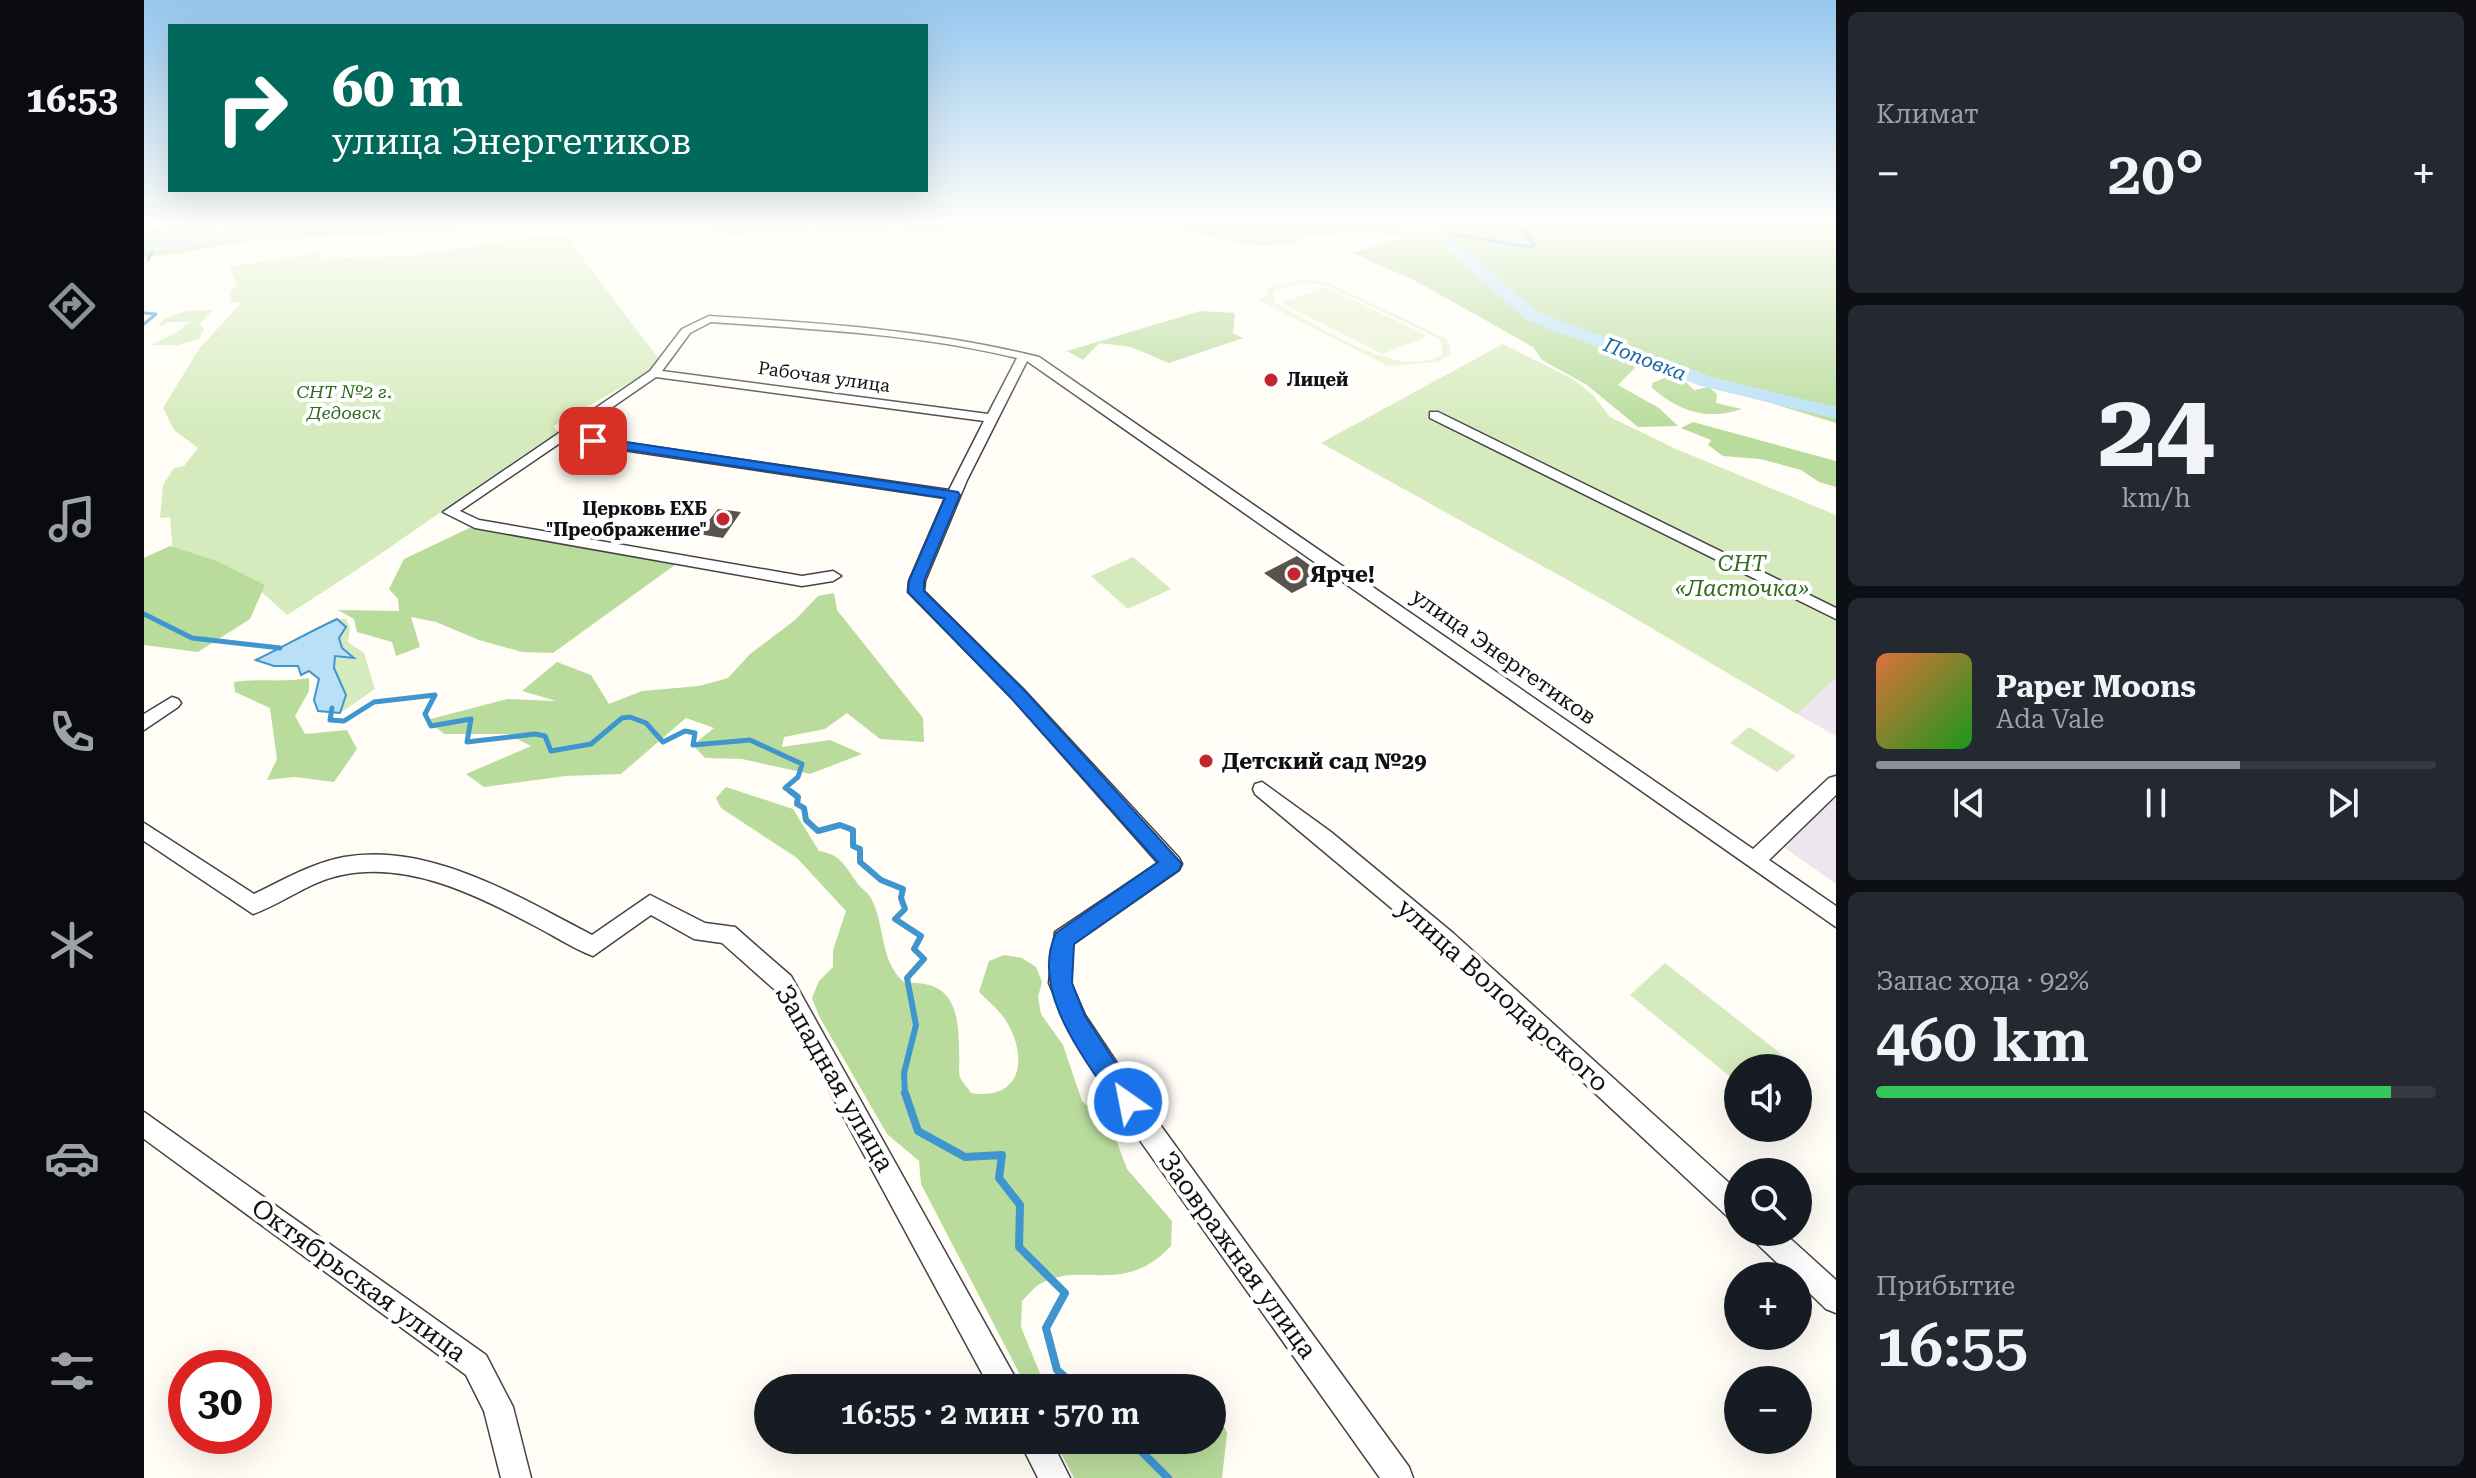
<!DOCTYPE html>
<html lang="ru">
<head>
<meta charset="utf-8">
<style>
	body { margin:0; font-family:"Roboto Serif",serif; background:#242831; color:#f1f3f6; height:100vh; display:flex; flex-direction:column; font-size:30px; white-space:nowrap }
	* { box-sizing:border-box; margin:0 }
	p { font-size:26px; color:#9ea1a6 }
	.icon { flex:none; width:44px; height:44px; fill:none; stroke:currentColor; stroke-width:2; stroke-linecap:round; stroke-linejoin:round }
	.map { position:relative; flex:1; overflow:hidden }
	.drawer { display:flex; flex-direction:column; gap:12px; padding:12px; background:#0d0f14; width:640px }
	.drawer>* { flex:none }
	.hud { position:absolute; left:24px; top:24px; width:760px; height:168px; border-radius:0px; box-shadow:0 8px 32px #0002; background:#00695c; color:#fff; overflow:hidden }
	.fabs { position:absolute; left:1580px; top:1054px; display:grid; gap:16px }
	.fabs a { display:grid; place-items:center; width:88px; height:88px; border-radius:50%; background:#171b24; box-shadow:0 8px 32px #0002; font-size:40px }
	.speed { position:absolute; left:24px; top:1350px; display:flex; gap:16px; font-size:40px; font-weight:700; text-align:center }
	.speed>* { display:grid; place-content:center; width:104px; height:104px; border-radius:50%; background:#171b24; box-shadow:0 8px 32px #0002; line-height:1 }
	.speed .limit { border:12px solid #d22; background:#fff; color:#111 }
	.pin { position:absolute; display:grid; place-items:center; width:68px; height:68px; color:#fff; margin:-34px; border-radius:16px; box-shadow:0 4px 12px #0006 }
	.me { position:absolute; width:88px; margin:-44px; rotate:327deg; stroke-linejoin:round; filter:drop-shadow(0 0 6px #0008) }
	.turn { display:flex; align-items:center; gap:28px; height:168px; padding:0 32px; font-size:36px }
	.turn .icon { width:104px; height:104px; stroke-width:2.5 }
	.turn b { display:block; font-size:56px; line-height:68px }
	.big { font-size:60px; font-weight:600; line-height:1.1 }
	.drawer .tile { flex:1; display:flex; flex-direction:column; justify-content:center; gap:12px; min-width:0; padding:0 28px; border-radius:12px; background:#242831 }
	.drawer .dial { align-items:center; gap:0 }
	.dial b { font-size:104px; line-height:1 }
	.song { display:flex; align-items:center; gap:24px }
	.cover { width:96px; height:96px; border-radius:12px; background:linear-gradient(135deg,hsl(20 70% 55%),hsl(120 70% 35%)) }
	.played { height:8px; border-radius:4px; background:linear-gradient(90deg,#8c9099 65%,#363941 65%) }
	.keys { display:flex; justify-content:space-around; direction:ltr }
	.heat { display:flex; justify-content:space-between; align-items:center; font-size:44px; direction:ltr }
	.charge { height:12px; border-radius:6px; background:linear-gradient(90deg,#34c759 92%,#363941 0) }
	.trip { position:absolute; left:610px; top:1374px; width:472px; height:80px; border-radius:40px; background:#171b24; box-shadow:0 8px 32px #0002; font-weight:600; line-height:80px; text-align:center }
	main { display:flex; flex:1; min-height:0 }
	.tab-bar { display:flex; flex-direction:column; width:144px; justify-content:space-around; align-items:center; background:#090b0e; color:#9ea1a6 }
	.tab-bar .icon { width:56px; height:56px }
	.tab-bar .current { color:#8c9099 }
	.tab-bar b { font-size:36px; color:#f1f3f6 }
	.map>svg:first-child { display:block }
	.industrial { fill:#eee6ef }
	.green { fill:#d5ebbd }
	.forest { fill:#b9dc9c }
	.pitch { fill:#e6f2cf; fill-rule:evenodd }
	.water { fill:#b9e0f7; stroke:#3f96cf; stroke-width:2 }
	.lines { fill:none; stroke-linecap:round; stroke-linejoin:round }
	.stream-far3 { stroke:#3f96cf; stroke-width:3 }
	.stream-far2 { stroke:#3f96cf; stroke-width:5 }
	.stream-far1 { stroke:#3f96cf; stroke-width:6 }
	.stream { stroke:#3f96cf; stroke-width:8 }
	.river { fill:#b9e0f7; fill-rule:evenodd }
	.building { fill:#5a524d }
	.minor-casing { stroke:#444; stroke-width:3 }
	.minor { fill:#fff; fill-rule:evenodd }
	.route { fill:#1a73e8; stroke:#114b97; stroke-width:2 }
	.poi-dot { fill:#c4262e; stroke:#fff; stroke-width:3 }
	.labels { text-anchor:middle; stroke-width:8; stroke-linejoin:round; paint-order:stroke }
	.far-street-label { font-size:18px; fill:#111; stroke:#fff }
	.far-poi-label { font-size:18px; font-weight:bold; fill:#111; stroke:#fff; text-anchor:start }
	.far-park-label { font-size:18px; font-style:italic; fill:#2f6b1f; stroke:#fff }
	.far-water-label { font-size:20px; font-style:italic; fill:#1768a6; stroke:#fff }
	.park-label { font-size:22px; font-style:italic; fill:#2f6b1f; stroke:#fff }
	.poi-label { font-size:22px; font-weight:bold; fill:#111; stroke:#fff; text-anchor:start }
	.street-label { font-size:22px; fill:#111; stroke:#fff }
	.near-street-label { font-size:26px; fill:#111; stroke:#fff }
</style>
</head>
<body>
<main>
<nav class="tab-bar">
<b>16:53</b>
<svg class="icon current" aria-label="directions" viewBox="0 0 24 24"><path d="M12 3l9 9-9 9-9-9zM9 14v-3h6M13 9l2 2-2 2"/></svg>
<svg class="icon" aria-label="music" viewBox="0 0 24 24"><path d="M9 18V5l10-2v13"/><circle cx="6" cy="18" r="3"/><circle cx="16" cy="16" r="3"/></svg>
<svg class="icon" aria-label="phone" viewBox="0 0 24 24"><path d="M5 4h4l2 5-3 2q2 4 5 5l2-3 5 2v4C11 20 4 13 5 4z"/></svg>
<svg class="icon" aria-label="climate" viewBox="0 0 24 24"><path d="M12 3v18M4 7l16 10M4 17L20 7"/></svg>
<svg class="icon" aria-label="car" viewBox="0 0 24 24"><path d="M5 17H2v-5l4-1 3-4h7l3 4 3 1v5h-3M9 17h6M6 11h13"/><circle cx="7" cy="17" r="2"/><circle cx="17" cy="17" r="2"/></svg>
<svg class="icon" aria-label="filters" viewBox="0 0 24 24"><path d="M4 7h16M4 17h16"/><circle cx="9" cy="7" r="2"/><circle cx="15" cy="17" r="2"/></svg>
</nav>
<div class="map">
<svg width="1692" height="1478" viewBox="0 0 1692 1478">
	<rect width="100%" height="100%" fill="#fffdf5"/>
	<path class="industrial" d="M 1692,678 L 1692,736 L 1653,714 Z
		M 1692,798 L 1692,884 L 1638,846 Z"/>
	<path class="green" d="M 401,235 L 421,235 L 515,359 L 506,371 L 409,426 L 414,432 C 323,492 236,557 143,615 L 99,575 L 29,554 L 26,517 L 16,518 L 19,485 L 30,468 L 40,466 L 54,448 L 30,430 L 19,408 L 55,349 L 98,302 L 87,302 L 86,291 L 93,287 L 85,267 L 175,253 L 176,259 L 264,256 Z
		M 69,310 L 56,323 L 60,329 L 55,339 L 34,345 L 7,345 L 33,332 L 45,322 L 25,322 L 14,327 C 26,309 49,311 69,310 Z
		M 1359,344 L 1429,379 L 1450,396 L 1466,417 L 1532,449 L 1692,515 L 1692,678 L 1653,714 L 1465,603 L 1177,443 Z
		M 989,557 L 1027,589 L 984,609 L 947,576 Z
		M 193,619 L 202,619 L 206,627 L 204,642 L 220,653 L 231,689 L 196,713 L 202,695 L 190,668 L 191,655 L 208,654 L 198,648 L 195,638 L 202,627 Z
		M 1605,727 L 1652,756 L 1633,772 L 1586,743 Z
		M 1521,963 L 1645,1060 L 1638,1068 L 1594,1068 L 1594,1083 L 1486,995 Z"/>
	<path class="forest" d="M 113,222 L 326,222 L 303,230 C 239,236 177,235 114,240 C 75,243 39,256 0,257 L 0,230 L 44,226 L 79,231 Z
		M 559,222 L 869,222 L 777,234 L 751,226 L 716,234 L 667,227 L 584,236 Z
		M 957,222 L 1692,222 L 1692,423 L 1496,363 L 1474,385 L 1515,408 L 1534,426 L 1494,427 L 1443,385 L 1398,360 L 1389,347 L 1270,280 L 1208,253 L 1262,237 L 1235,233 L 1162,235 L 1151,243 L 1115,246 L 1009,225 Z
		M 1056,311 L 1091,313 L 1089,333 L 1099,338 L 1025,363 L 987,347 L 955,343 L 939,360 L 923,351 Z
		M 1523,377 L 1542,382 L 1550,390 L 1565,387 L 1573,394 L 1572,403 L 1598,409 C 1563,421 1535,411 1508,388 L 1508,383 Z
		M 1549,422 L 1692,461 L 1692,487 L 1675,482 L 1657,470 L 1616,459 L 1579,456 L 1564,445 L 1567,440 L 1537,428 Z
		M 334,524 L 535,562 L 409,653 L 378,652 L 335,640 L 292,622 L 267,617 L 276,647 L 252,656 L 248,642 L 213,632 L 210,619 L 194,610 L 255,611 L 254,599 L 245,589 L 260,559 Z
		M 26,546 L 73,561 L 121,585 L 106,619 L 54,652 L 0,645 L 0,558 Z
		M 690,593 L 693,610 L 779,718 L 780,742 L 736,739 L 703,713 L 681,729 L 640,737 L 638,747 L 686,740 L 718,754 L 666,774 L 598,759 L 561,758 L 549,745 L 570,728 L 542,718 L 477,774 L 422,776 L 340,787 L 322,774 L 387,746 L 363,734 L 300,734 L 283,720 L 363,699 L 412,701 L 378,691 L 413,662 L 447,675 L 465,704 L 498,691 L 555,686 L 584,678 L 606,654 L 651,620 L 674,596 Z
		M 165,678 L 165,691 L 151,716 L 161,734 L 203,730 L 213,749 L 190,782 L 151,777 L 123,780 L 133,759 L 126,708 L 91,692 L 90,682 C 116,678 137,683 165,678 Z
		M 582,787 L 649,809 L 675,851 C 695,854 700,864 711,880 C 715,887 724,892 727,898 C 742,927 735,961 761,983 C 809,980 815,1010 815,1052 C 816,1060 814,1071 816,1077 C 818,1082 824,1088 827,1093 C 880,1101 884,1055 861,1019 C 854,1009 843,1000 835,992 L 845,961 L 860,955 L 878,958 L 892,967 L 898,982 L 894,997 L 897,1014 L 919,1045 L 938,1101 L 968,1129 L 983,1169 L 1028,1221 L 1027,1246 C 979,1297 939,1260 896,1284 C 890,1287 883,1296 878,1301 L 877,1327 L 902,1388 L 883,1388 L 777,1184 L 775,1161 L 743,1134 L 675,1016 L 668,998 L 675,981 L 689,967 L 689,950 L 702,911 L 653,858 L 577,808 L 572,798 Z
		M 1068,1397 L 1083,1433 L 1078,1478 L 930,1478 L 910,1440 L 1068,1440 Z"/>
	<path class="pitch" d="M 1156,279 L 1185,283 L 1286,331 L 1302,339 L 1307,348 L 1305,355 L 1294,362 L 1244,366 L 1114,300 L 1121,298 L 1125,287 ZM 1160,282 L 1182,285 L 1296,339 L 1299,354 C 1255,383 1173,324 1131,302 L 1130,291 Z
		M 1182,287 L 1284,336 L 1238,354 L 1137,303 Z"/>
	<path class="water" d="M 193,619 L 202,627 L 195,638 L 198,648 L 210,658 L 191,656 L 190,668 L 202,695 L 196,713 L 174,711 L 170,700 L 175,679 L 165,671 L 157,675 L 154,666 L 130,666 L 112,660 C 139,647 165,632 193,619 Z"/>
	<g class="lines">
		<path class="stream-far3" d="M 1292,232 C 1327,235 1357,245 1392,247 L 1373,222
			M 4,260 L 12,244
			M 0,313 L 12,314 L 0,324"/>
		<path class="stream-far2" d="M 0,614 L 48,638 L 136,648
			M 188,708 L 186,720 L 200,721 L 230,702 L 291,695 L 281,714 L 287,726 L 327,719 L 323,742 L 391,734 L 401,736 L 407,751 L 447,744 L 478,718 L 486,717 L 502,723 L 519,742 L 541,731 L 551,733 L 549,745 L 606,740 L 658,764 L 654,777 L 641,788 L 649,793"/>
		<path class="stream-far1" d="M 646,791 L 654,797 L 653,804 L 660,808 L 662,820 L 674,831 L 696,825 L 709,830 L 709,846 L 716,849 L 716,862 L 737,880 L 759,889 L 757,898 L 761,909 L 751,919 L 777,936 L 770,949 L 780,959 L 763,978 L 772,1025 L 760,1073 L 761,1095"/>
		<path class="stream" d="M 761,1093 L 774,1131 L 821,1157 L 858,1155 L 855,1178 L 876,1205 L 875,1247 L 921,1293 L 902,1328 L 913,1370 L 934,1388
			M 986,1440 L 1024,1478"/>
		<path class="river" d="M 193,222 L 257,222 L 249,227 L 95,239 L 0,252 L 0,242 L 95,229 Z
			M 1239,222 L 1267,222 L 1298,229 L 1394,312 L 1571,378 L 1692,407 L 1692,419 L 1557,386 L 1382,320 L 1287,235 Z"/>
	</g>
	<path class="building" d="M 574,509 L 597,512 L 579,538 L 554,534 Z
		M 1153,556 L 1181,576 L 1148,593 L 1120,573 Z"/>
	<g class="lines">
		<g class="minor-casing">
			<path id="minor" d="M 565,316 C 675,323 788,330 895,357 L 1609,849 L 1685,778 L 1692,776 L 1692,795 L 1625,860 L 1692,906 L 1692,927 L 883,361 L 823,480 L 781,581 L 780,591 L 880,690 L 1035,858 L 1038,864 L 1035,870 L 929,944 L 927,983 L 941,1015 L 993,1093 L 1265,1467 L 1269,1478 L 1236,1478 L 975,1111 L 925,1031 L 905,983 L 911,932 L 1014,863 L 868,698 L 764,592 L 765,581 L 801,498 L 419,441 L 316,511 L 335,520 L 658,576 L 689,571 L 697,576 L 689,581 L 658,586 L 331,528 L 299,512 L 506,371 L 538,329 ZM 567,322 C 668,329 774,334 873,358 L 844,414 L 518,371 L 546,333 ZM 512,377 L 840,421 L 805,490 L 428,435 Z
				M 1286,412 L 1294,412 L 1692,608 L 1692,619 L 1286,418 Z
				M 28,697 L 34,699 L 37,703 L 34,707 L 0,730 L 0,714 Z
				M 1118,782 L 1187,832 L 1309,933 L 1594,1191 L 1594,1222 L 1585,1218 L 1294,947 L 1111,794 L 1109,789 L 1111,784 Z
				M 0,823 L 110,894 C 139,880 168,863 200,857 C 286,842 375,897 448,935 L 506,895 L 561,923 L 591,927 L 647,976 L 877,1388 L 846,1388 L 631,990 L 578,943 L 550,939 L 507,915 L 449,956 C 428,948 409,935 389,925 C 333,895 264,861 198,875 C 166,881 140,903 109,914 L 0,841 Z
				M 0,1112 L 342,1355 L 369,1407 L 387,1478 L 357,1478 L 340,1411 L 322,1375 L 0,1139 Z
				M 1606,1232 L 1639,1232 L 1692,1280 L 1692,1313 L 1682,1309 L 1654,1282 L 1654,1276 L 1647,1276 L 1610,1241 Z
				M 875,1440 L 907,1440 L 926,1478 L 894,1478 Z"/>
		</g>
		<use href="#minor" class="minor"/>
	</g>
	<linearGradient id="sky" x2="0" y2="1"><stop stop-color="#95c6ee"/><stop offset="0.52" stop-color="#fffefa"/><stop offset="1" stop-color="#fffefa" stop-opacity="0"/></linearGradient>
	<rect width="1692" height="429" fill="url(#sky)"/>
	<path class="route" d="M 449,437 L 814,492 L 816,495 L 780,581 L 780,591 L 880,690 L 1038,864 L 1035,870 L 930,944 L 928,983 L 941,1016 L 992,1094 L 996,1102 L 992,1111 L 984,1114 L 975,1111 C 945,1063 884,993 912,933 L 1014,862 L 868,699 L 764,592 L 765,581 L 801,498 L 444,444 L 444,438 Z"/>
	<g class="poi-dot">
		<circle cx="1127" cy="380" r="8"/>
		<circle cx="579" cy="519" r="8"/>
		<circle cx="1150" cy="574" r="8"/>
		<circle cx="1062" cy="761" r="8"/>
	</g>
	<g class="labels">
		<g class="far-street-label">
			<text transform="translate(680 377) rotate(8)" y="6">Рабочая улица</text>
		</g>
		<g class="far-poi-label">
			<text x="1143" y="386">Лицей</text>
			<text x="563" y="515" text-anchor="end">Церковь ЕХБ<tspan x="563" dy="21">"Преображение"</tspan></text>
		</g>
		<g class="far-park-label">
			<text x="200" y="398">СНТ №2 г.<tspan x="200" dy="21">Дедовск</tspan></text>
		</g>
		<g class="far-water-label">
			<text transform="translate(1501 359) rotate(21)" y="7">Поповка</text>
		</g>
		<g class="park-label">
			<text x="1598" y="571">СНТ<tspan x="1598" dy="25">«Ласточка»</tspan></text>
		</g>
		<g class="poi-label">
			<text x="1166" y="582">Ярче!</text>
			<text x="1078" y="769">Детский сад №29</text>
		</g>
		<g class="street-label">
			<text transform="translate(1360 656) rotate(35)" y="8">улица Энергетиков</text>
		</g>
		<g class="near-street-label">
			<text transform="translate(1359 995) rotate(42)" y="9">улица Володарского</text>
			<text transform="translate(691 1078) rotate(60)" y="9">Западная улица</text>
			<text transform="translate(1094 1255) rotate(54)" y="9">Заовражная улица</text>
			<text transform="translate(215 1280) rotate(36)" y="9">Октябрьская улица</text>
		</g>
	</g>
</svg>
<div class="fabs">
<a><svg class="icon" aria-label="sound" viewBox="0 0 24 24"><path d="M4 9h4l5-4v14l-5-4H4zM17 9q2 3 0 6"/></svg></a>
<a><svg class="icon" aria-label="search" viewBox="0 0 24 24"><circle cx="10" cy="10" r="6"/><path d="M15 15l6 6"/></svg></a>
<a>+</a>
<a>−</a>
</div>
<div class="speed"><div class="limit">30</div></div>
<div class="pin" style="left:449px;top:441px;background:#d93025"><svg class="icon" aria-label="arrive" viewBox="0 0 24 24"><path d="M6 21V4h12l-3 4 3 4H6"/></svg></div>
<svg class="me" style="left:984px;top:1102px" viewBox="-20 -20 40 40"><circle r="17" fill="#1a73e8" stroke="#fff" stroke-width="3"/><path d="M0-11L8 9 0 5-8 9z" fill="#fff"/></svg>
<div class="trip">16:55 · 2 мин · 570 m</div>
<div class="hud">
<div class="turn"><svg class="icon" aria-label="right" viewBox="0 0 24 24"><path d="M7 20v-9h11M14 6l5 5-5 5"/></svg><div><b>60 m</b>улица Энергетиков</div></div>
</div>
</div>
<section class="drawer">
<div class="tile"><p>Климат</p>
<div class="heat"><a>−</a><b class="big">20°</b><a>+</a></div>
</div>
<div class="tile dial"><b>24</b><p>km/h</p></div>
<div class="tile">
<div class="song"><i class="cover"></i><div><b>Paper Moons</b><p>Ada Vale</p></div></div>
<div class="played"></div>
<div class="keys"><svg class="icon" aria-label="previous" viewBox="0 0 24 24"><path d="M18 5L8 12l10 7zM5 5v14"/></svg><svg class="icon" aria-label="pause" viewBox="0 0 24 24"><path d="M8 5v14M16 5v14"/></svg><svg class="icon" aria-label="next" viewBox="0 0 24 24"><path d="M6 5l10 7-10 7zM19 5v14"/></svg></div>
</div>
<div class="tile"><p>Запас хода · 92%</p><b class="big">460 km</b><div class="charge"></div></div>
<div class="tile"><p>Прибытие</p><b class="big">16:55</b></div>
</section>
</main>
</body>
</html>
